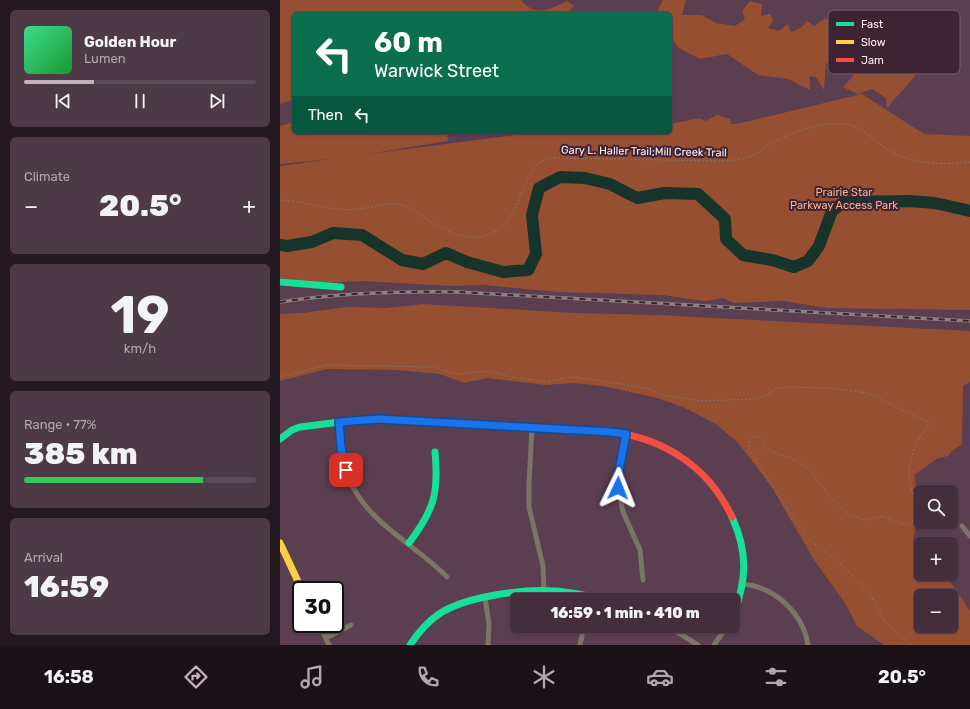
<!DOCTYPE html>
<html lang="en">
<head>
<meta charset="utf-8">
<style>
	body { margin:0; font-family:Rubik,sans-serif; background:#4e3a47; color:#f1f3f6; height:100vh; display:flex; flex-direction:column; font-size:15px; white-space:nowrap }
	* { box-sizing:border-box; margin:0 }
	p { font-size:13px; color:#afa8af }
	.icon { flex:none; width:22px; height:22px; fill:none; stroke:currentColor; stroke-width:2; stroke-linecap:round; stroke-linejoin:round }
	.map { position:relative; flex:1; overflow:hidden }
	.side { display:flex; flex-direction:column; gap:10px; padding:10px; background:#251921; width:280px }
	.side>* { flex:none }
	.hud { position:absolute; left:12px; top:12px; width:380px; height:122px; border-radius:6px; box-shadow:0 1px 3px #0004,0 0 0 1px #5c4a56; background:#0b6e4f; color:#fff; overflow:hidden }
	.buttons { position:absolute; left:634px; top:485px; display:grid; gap:8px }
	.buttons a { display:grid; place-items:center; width:44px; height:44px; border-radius:6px; background:#442e3c; box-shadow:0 1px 3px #0004,0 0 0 1px #5c4a56; font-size:20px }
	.speed { position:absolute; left:12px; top:581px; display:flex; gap:8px; font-size:20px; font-weight:700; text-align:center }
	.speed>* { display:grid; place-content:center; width:52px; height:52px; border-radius:50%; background:#442e3c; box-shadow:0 1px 3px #0004,0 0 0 1px #5c4a56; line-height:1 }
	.speed .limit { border:2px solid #111; border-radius:6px; background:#fff; color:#111 }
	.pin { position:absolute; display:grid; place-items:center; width:34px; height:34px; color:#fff; margin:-17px; border-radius:8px; box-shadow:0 2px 6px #0006 }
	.me { position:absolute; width:44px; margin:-22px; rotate:2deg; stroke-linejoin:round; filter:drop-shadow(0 0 3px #0008) }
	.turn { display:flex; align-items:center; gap:14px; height:84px; padding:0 16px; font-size:18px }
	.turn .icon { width:52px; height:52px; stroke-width:2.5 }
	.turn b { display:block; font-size:28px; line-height:34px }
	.then { display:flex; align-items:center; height:38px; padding:0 16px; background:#0003; gap:8px; font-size:15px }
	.big { font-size:30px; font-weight:800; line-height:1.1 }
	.side .tile { flex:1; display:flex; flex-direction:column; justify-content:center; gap:6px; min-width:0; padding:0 14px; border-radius:6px; background:#4e3a47 }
	.side .dial { align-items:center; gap:0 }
	.dial b { font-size:52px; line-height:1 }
	.song { display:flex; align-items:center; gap:12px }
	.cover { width:48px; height:48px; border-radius:6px; background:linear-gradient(135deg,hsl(150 70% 55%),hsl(130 70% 35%)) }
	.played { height:4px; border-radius:2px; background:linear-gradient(90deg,#c4b1bc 30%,#5c4a56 30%) }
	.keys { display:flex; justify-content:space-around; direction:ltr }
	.heat { display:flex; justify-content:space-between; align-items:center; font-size:22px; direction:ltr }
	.charge { height:6px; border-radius:3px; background:linear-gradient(90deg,#34c759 77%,#5c4a56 0) }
	.trip { position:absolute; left:230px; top:593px; width:230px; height:40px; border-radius:6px; background:#442e3c; box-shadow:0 1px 3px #0004,0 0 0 1px #5c4a56; font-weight:800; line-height:40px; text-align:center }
	.tabs { display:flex; height:64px; justify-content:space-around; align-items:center; background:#1b1218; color:#afa8af }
	.tabs .icon { width:28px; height:28px }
	.tabs .on { color:#c4b1bc }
	.tabs b { font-size:18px; color:#f1f3f6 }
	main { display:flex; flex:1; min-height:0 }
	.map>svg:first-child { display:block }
	.green { fill:#974f31; fill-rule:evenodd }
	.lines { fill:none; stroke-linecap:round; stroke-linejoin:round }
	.river { stroke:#17342a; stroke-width:12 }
	.path { stroke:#807570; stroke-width:1; stroke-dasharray:2 2; stroke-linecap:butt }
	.street { stroke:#7b7568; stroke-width:5 }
	.fast { stroke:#16e098; stroke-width:7 }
	.slow { stroke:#ffcf43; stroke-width:7 }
	.jam { stroke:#f24e42; stroke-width:7 }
	.rail-casing { stroke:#8b817e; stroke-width:3.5 }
	.rail { stroke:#3e2433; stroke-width:2; stroke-dasharray:6; stroke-linecap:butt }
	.route-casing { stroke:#114b97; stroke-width:10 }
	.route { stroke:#1a73e8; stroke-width:7 }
	.labels { text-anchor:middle; stroke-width:4; stroke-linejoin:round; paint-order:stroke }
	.street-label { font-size:11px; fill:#fdeff6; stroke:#3e2433 }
	.park-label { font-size:11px; fill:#f4b193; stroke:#3e2433 }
	.key { fill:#3e2433; stroke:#77616e; stroke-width:1 }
	.key-label { font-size:11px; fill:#fdeff6 }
</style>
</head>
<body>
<main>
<section class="side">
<div class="tile">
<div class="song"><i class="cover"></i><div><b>Golden Hour</b><p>Lumen</p></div></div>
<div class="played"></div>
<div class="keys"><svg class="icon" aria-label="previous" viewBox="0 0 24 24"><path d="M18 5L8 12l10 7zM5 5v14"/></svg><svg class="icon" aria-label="pause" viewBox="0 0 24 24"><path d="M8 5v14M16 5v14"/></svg><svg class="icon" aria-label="next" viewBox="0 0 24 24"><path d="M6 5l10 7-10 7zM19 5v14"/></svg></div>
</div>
<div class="tile"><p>Climate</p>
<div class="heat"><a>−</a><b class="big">20.5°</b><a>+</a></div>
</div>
<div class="tile dial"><b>19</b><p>km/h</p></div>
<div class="tile"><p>Range · 77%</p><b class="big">385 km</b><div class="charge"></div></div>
<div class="tile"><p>Arrival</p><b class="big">16:59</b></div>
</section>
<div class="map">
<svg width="690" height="645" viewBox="0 0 690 645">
	<rect width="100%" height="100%" fill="#5b3e50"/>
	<path class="green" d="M 0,0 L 241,0 C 256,18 270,9 287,1 L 294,6 L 287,14 L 14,14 L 14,99 L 0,104 Z
		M 383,0 L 406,0 L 402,15 L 422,15 L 436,23 L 455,26 L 465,19 L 462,11 L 470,1 L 482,4 L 481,16 L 490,14 L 493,21 L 488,28 L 499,31 L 508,24 L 511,32 L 521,28 L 527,21 L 534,26 L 544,19 L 558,21 L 568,14 L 577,18 L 571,26 L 583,26 L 591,30 L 592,24 L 600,23 L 613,34 L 613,39 L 621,37 L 629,47 L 628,58 L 641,69 L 607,108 L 606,98 L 592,89 L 578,94 L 563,87 L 573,76 L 579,56 L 565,58 L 546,63 L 544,90 L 536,77 L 530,76 L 530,90 L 508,79 L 478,75 L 447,54 L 420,59 L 399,48 L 390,37 L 390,14 L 379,14 L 378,9 Z
		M 582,94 L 644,134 L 690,136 L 690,310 L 546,308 L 504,301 L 454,303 L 443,298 L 425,301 L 383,295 L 278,292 L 205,285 L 171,286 L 82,281 L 39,283 L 0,278 L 0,166 L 51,159 L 0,164 L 0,126 L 14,122 L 14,132 L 167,132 L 168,141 L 88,154 L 259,132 L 390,132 L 391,124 L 419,118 L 426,121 L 437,115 L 450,119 L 451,124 L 457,124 Z
		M 143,304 L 293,313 L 376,315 L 690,331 L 690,381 L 688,384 L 683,385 L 682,444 L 672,451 L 668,456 L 658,458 L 634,475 L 640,504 L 633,540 L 641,548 L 641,574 L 665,574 L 690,611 L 690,645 L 604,645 L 577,626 L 565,603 L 534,560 L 494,491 L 479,470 L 458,443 L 436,424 L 405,408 L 378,398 L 322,386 L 294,383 L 265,385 L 208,378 L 184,383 L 160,374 L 116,370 L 47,369 L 0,381 L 0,314 L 23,313 L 67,307 L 106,308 ZM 641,596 L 671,596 L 671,626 L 641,626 Z"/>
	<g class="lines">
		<path class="river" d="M 0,245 L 7,246 L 32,242 L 53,233 L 82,235 L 122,260 L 143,264 L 166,253 L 187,262 L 223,272 L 248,270 L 256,254 L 252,215 L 259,188 L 280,177 L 305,178 L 330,184 L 357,198 L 385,193 L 418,194 L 445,219 L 446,239 L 463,255 L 492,260 L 514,267 L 528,261 L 539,246 L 552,211 L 564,202 L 629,201 L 655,203 L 690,211"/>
		<path class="path" d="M 0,200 C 26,201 51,212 78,209 C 94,207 111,201 126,206 C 133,208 138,213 144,217 C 166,231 188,245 214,232 C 246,216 237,167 270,158 L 442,161 C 452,160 461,160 469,157 C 479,153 487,146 496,141 C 514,131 542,122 563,124 C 580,125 590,137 602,146 C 629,165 658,165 690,162
			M 0,377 L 48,365 L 152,367 L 176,374 L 211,371 L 226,376 L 265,382 L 290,377 L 301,378 L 366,388 L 383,395 L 421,401 L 474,399 L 484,396 L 498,388 L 507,387 L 551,388 L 588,393 L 649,423 C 647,428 644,432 641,436 C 635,447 629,460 629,472 C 628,486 643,517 628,526 L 602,516 L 584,520 L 569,514 L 551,498 L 529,469 L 511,458 L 492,452 L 486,447 L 483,440 L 479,436 C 471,436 468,442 469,450 L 527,538 L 562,565 L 589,592 L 605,622 L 631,645"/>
		<path class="street" d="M 59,422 C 61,442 62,463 70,481 C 89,524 136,545 167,577
			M 252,427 L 249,484 L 249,507 L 263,566 L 264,590
			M 346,434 L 340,465 L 338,488 L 343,512 L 360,550 L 363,580
			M 682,526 L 690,536
			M 463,584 C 495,587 523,613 528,645
			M 205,598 L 209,624 L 208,645
			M 39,624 L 49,645
			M 387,626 L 418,645
			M 46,638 L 71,625
			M 300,645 L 304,626
			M 434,645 L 447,626"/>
		<path class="fast" d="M 0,282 L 61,287
			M 0,439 L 12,430 L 20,427 L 85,419 L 98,419 L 292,430
			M 452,517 C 468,552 467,580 453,616
			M 129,543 C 154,510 159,493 155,452
			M 130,645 C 138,633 147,622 159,614 C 186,596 243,589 275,591 C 292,592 309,596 326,600"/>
		<path class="slow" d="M 0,543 L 22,590"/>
		<path class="jam" d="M 292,430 C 306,431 319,430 332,432 C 386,439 429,468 452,517"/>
		<g class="rail-casing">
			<path id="rail" d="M 0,302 C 59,293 118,291 178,292 L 690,321"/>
		</g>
		<use href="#rail" class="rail"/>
	</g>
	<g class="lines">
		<g class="route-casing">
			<path id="route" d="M 66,470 L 61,447 L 59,422 L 98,419 L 332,432 L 346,434 L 340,465 L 338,488"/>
		</g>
		<use href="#route" class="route"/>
	</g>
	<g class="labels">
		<g class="street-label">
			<text transform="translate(364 151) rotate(1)" y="4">Gary L. Haller Trail;Mill Creek Trail</text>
		</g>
		<g class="park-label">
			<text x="564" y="196">Prairie Star<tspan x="564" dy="13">Parkway Access Park</tspan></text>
		</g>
	</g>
	<rect x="548" y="10" width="132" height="64" rx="6" class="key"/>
	<rect x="556" y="22" width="18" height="4" fill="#16e098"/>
	<rect x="556" y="40" width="18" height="4" fill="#ffcf43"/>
	<rect x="556" y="58" width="18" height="4" fill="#f24e42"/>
	<g class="key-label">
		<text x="581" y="28">Fast</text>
		<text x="581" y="46">Slow</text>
		<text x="581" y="64">Jam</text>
	</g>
</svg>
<div class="buttons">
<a><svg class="icon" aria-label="search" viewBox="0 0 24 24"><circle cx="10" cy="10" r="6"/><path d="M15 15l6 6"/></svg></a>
<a>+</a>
<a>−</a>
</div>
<div class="speed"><div class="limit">30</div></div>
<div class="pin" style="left:66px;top:470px;background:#d93025"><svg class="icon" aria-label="arrive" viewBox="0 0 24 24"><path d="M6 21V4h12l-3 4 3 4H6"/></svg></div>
<svg class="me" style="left:338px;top:488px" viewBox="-20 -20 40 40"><path d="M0-17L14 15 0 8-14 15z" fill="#1a73e8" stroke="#fff" stroke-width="4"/></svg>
<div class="trip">16:59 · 1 min · 410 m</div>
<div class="hud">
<div class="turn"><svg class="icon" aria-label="left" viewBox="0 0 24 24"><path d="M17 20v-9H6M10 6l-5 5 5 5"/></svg><div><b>60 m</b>Warwick Street</div></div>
<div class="then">Then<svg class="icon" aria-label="left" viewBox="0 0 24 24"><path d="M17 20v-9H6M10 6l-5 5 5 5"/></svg></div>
</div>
</div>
</main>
<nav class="tabs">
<b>16:58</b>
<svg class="icon on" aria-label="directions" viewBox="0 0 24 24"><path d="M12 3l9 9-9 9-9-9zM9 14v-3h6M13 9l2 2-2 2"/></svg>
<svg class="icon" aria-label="music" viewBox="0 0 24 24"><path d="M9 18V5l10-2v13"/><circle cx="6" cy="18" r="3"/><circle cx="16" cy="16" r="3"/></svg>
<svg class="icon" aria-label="phone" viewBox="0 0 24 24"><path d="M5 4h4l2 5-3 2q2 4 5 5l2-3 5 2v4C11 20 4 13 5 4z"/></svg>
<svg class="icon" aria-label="climate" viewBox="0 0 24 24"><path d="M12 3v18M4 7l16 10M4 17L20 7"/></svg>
<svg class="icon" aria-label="car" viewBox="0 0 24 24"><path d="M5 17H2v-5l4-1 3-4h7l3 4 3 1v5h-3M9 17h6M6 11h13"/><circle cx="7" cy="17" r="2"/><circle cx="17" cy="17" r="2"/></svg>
<svg class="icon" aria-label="filters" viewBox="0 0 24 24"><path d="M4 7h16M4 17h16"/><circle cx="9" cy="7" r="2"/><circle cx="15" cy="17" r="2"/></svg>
<b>20.5°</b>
</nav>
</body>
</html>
